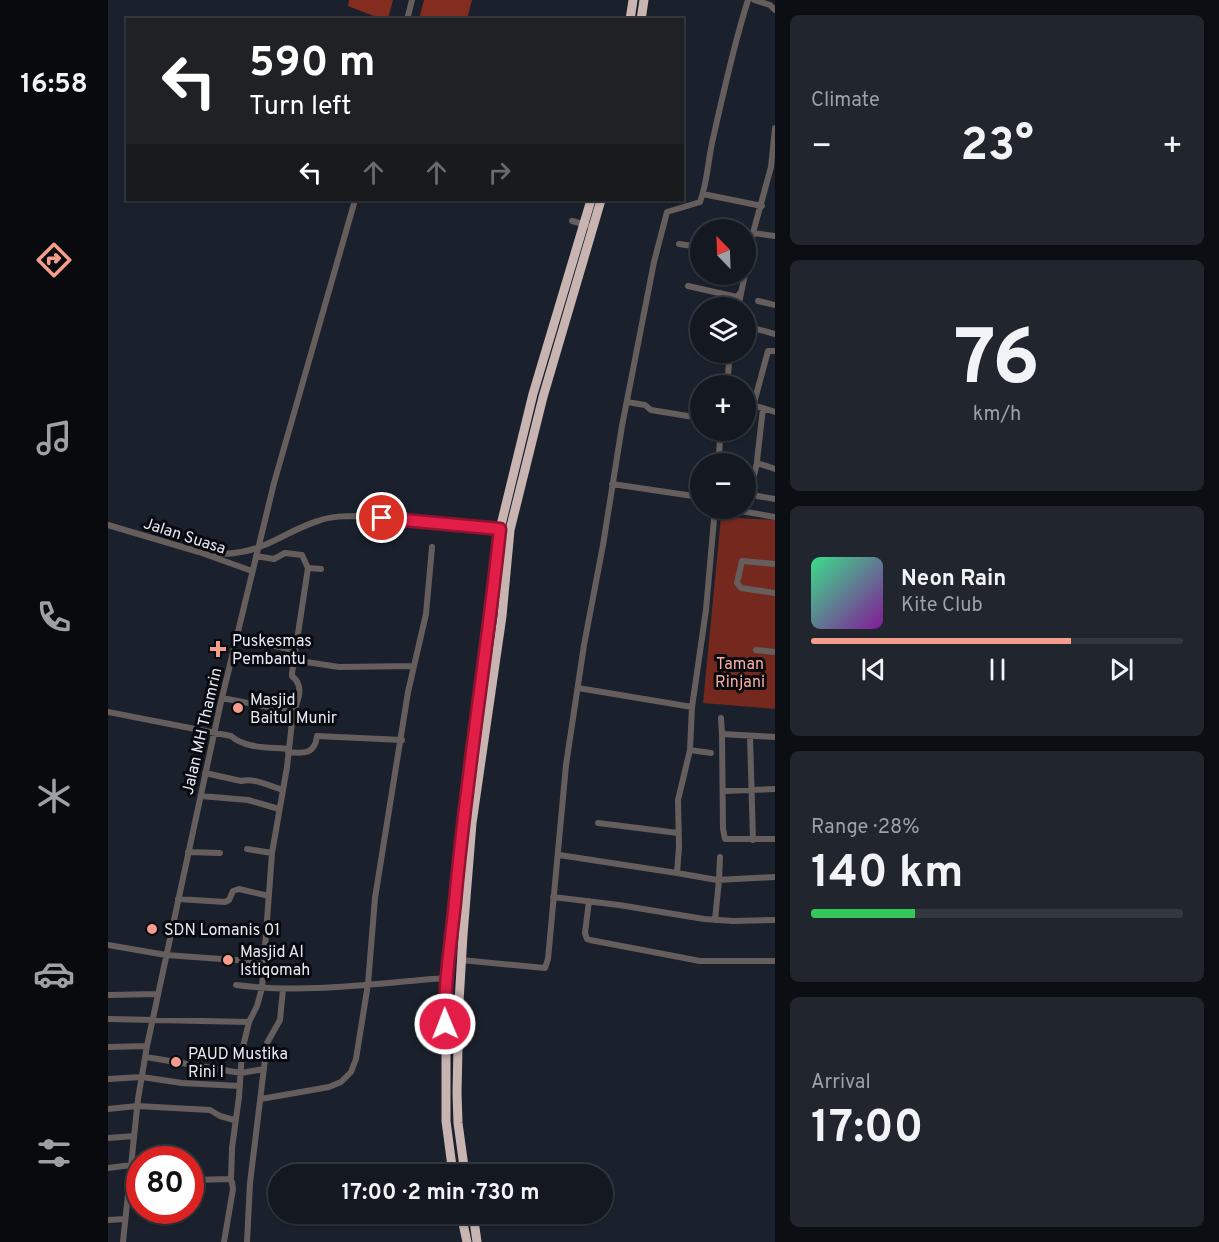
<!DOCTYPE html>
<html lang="en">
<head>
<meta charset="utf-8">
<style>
	body { margin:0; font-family:Overpass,sans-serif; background:#21262e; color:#f1f3f6; height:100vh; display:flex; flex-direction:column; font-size:22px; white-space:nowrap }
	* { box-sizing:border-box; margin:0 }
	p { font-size:20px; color:#9da0a5 }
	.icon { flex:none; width:33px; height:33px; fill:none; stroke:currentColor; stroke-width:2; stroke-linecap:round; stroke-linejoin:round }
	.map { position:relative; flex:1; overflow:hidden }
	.side { display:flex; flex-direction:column; gap:15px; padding:15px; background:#0b0e12; width:444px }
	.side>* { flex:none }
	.guide { position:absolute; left:18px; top:18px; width:558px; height:183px; border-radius:0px; box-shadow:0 2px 4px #0004,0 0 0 2px #33383f; background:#202124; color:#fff; overflow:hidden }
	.needle { width:39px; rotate:337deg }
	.fabs { position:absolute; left:582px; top:219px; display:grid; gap:12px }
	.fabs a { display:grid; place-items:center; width:66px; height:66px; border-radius:50%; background:#141921; box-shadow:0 2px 4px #0004,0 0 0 2px #33383f; font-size:30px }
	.speed { position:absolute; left:18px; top:1146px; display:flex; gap:12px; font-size:30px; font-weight:700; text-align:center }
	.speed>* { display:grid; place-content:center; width:78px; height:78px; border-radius:50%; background:#141921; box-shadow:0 2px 4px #0004,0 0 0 2px #33383f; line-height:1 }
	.speed .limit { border:9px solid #d22; background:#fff; color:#111 }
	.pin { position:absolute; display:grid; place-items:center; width:51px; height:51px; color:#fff; margin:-26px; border:3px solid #fff; border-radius:50%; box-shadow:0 2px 6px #0007 }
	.me { position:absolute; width:66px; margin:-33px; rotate:359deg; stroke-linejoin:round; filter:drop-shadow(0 0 4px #0008) }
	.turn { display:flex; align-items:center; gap:21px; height:126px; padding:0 24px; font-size:27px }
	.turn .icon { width:78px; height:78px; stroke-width:2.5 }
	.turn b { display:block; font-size:42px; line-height:51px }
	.lanes { display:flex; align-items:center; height:57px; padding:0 24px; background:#0003; justify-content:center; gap:30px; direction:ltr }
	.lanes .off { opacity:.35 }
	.big { font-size:45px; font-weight:700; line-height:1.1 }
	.side .widget { flex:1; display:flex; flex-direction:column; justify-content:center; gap:9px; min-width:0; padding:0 21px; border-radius:9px; background:#21262e }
	.side .dial { align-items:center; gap:0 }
	.dial b { font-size:78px; line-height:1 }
	.song { display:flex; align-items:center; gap:18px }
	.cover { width:72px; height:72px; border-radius:9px; background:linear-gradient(135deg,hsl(150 70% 55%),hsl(290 70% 35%)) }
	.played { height:6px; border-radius:3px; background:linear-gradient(90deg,#f49d8d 70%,#33383f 70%) }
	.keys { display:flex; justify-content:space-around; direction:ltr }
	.heat { display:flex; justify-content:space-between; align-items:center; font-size:33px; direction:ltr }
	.charge { height:9px; border-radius:4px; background:linear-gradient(90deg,#34c759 28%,#33383f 0) }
	.trip { position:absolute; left:160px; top:1164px; width:345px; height:60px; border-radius:30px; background:#141921; box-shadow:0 2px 4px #0004,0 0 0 2px #33383f; font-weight:700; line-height:60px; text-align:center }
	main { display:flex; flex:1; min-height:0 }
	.dock { display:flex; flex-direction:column; width:108px; justify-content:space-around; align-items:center; background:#080a0d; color:#9da0a5 }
	.dock .icon { width:42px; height:42px }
	.dock .active { color:#f49d8d }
	.dock b { font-size:27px; color:#f1f3f6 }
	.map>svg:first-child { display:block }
	.green { fill:#75281d }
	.forest { fill:#832c1f }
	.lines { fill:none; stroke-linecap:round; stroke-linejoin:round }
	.minor { stroke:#665e5d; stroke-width:6 }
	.highway { stroke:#c8b5b1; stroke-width:9 }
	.route-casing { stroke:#92132f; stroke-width:15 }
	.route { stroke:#e11d48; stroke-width:10 }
	.poi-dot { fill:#f49d8d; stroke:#080a0f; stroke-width:2 }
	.labels { text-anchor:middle; stroke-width:6; stroke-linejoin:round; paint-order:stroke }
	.street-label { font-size:16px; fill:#e5e9f1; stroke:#080a0f }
	.poi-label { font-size:16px; fill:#e5e9f1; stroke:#080a0f; text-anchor:start }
	.park-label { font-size:16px; fill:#fbafa1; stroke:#080a0f }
</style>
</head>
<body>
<main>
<nav class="dock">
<b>16:58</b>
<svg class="icon active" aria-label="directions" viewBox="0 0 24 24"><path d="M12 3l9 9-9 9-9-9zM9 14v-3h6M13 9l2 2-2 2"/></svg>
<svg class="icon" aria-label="music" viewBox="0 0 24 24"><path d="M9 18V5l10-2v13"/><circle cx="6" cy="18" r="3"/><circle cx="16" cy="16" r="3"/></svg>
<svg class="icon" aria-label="phone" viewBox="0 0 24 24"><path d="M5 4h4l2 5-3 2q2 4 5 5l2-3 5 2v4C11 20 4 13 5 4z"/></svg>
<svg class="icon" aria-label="climate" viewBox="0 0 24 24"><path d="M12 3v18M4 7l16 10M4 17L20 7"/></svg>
<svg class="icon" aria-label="car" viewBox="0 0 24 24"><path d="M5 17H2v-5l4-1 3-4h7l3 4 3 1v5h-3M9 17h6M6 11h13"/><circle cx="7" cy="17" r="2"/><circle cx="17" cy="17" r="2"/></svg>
<svg class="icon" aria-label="filters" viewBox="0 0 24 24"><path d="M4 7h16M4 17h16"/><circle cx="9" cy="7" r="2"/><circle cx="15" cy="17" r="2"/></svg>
</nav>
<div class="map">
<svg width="667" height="1242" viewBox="0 0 667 1242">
	<rect width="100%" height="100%" fill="#1b212c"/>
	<path class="green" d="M 613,517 L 667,520 L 667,709 L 595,703 Z"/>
	<path class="forest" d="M 241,0 L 285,0 L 280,19 L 276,20 L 240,6 Z
		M 316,0 L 364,0 L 359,19 L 311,19 Z"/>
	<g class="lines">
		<path class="minor" d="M 646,0 L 662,5 L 667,10
			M 299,20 L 304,0
			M 595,194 L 654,206
			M 464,221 L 479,225
			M 645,233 L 667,236
			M 571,244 L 592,247
			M 638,271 L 645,233 L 663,167 L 667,128
			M 580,286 L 629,297 L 632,293
			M 650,301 L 667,305
			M 630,308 L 637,274
			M 645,328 L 667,334
			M 667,351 L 660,351 L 646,403 L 648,406 L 667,412
			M 619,386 L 622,352
			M 519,402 L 537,405 L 543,410 L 592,418
			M 655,408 L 649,461 L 649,463 L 667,469
			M 610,464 L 613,430
			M 646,475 L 649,463
			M 504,484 L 592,497
			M 638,494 L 667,499
			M 627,510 L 667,517
			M 0,525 L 91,552 L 144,571
			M 91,552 C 105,554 119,555 133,552 C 160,548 183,529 210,521 C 223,516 237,516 251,516 L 395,529
			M 667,564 L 634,561 L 629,583 L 633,588 L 667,593
			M 200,568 L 213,569
			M 129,638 L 186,650
			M 648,650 L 667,652
			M 185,660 L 231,667 L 305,666
			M 470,688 L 584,707
			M 114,698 L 161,707 L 185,713 C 190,701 197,686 184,676 L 184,673 L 200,568 L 194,555 L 177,553 L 166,559 L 148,556
			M 0,712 L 123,736 C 138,749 161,747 181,749
			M 613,718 L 614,734
			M 642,736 L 645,840
			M 667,737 L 614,734 L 615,829 L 617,839 L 667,839
			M 582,750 L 603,753
			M 180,752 C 196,754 207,754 209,736 L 294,740
			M 97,773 L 133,781 C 148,778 161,786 175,790
			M 615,791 L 667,789
			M 93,796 L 140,800 L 171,809
			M 490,823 L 570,833
			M 139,849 L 164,853
			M 80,852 L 112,853
			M 451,855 L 569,873 L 571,847 L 570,800 L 582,750 L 584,707 L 598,610 L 607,508
			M 569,873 L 609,880 L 667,877
			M 611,880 L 612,857
			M 445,897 L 511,905 L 596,919 L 625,921 L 667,920
			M 70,899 L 117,902 L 121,900 L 125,891 L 131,889 L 161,896
			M 481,901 L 477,933 L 479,939 L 482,940 L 592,961 L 667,961
			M 607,920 L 611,880
			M 0,945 L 58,955 L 156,962
			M 353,960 L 437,968 L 440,959 L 458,765 L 476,645 L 495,545 L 514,426 L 546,262 L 559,212 L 592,202 C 599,184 600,162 604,143 C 615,95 625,47 640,0
			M 128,985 C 197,994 269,983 338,978
			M 0,995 L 49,994
			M 0,1019 L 141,1022
			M 0,1047 L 39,1046
			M 38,1057 L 133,1073 L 156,1069
			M 0,1079 L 34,1077 L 74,1083 L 132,1086
			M 153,1099 L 221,1087 L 233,1082 L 243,1072 L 248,1059 L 260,984 L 267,898 L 300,692 L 318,614 L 324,547
			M 0,1109 L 29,1106 L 102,1110 L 112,1116 L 126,1120
			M 0,1138 L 26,1136
			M 0,1168 L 23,1165
			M 86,1180 L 121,1179 L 124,1182 L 125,1189 L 116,1242
			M 123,1180 L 124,1148 L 131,1097 L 134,1051 L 141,1022 L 149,1006 L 154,988 L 164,853 L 179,767 L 185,713
			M 0,1220 L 17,1219
			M 15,1242 L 30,1099 L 39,1046 L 112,706 L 166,483 L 247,200
			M 139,1242 L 142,1183 L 159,1043 L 172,1020 L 175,989"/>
		<path class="highway" d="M 522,20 L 525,0
			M 533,20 L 536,0
			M 345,1174 L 338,1121 L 338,978 L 355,820 L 383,615 L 392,529 L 425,394 L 483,200
			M 357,1174 L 350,1123 L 349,1093 L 351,1002 L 355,935 L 364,823 L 394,616 L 402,530 L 435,397 L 493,200
			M 353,1214 L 359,1242
			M 365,1214 L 369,1242"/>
	</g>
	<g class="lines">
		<g class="route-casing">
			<path id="route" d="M 274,518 L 392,529 C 379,654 358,777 347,902 C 343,943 336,983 337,1024"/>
		</g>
		<use href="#route" class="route"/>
	</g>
	<g class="poi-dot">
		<path d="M107 640h6v6h6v6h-6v6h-6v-6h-6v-6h6z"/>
		<circle cx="130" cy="708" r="6"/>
		<circle cx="44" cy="929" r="6"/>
		<circle cx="120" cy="960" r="6"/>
		<circle cx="68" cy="1062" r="6"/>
	</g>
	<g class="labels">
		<g class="street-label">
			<text transform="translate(77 535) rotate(18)" y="6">Jalan Suasa</text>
			<text transform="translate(93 731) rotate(-77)" y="6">Jalan MH Thamrin</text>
		</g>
		<g class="poi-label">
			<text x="124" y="646">Puskesmas<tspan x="124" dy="18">Pembantu</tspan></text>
			<text x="142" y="705">Masjid<tspan x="142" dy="18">Baitul Munir</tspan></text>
			<text x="56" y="935">SDN Lomanis 01</text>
			<text x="132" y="957">Masjid Al<tspan x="132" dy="18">Istiqomah</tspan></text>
			<text x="80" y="1059">PAUD Mustika<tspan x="80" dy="18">Rini I</tspan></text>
		</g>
		<g class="park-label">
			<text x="632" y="669">Taman<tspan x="632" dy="18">Rinjani</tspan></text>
		</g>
	</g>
</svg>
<div class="fabs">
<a><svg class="needle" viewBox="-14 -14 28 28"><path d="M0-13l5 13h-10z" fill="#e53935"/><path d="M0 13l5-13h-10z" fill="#9da0a5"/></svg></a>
<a><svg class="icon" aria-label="layers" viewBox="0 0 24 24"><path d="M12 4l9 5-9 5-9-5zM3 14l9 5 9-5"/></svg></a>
<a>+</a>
<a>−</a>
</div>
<div class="speed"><div class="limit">80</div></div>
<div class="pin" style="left:274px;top:518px;background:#d93025"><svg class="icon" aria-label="arrive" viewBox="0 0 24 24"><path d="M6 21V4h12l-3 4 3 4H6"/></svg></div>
<svg class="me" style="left:337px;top:1024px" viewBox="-20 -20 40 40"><circle r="17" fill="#e11d48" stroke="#fff" stroke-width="3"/><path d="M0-11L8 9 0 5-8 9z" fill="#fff"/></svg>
<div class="trip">17:00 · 2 min · 730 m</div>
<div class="guide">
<div class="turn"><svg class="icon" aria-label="left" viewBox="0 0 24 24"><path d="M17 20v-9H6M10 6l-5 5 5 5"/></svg><div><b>590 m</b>Turn left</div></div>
<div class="lanes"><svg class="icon" aria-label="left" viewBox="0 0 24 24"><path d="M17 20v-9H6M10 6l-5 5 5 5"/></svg><svg class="icon off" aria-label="ahead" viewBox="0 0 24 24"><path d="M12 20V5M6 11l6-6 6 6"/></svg><svg class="icon off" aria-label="ahead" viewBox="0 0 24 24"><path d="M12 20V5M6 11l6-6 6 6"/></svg><svg class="icon off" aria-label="right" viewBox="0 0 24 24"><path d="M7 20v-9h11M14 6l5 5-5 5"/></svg></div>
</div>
</div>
<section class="side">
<div class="widget"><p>Climate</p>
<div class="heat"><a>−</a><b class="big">23°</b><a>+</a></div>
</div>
<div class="widget dial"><b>76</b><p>km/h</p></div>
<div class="widget">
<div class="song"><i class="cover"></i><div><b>Neon Rain</b><p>Kite Club</p></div></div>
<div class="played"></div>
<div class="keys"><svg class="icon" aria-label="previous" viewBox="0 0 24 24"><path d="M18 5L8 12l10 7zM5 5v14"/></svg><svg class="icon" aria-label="pause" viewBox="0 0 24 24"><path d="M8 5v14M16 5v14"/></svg><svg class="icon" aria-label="next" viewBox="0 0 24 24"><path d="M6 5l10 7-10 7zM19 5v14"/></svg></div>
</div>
<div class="widget"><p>Range · 28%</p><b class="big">140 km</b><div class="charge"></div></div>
<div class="widget"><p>Arrival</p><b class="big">17:00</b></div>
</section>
</main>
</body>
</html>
